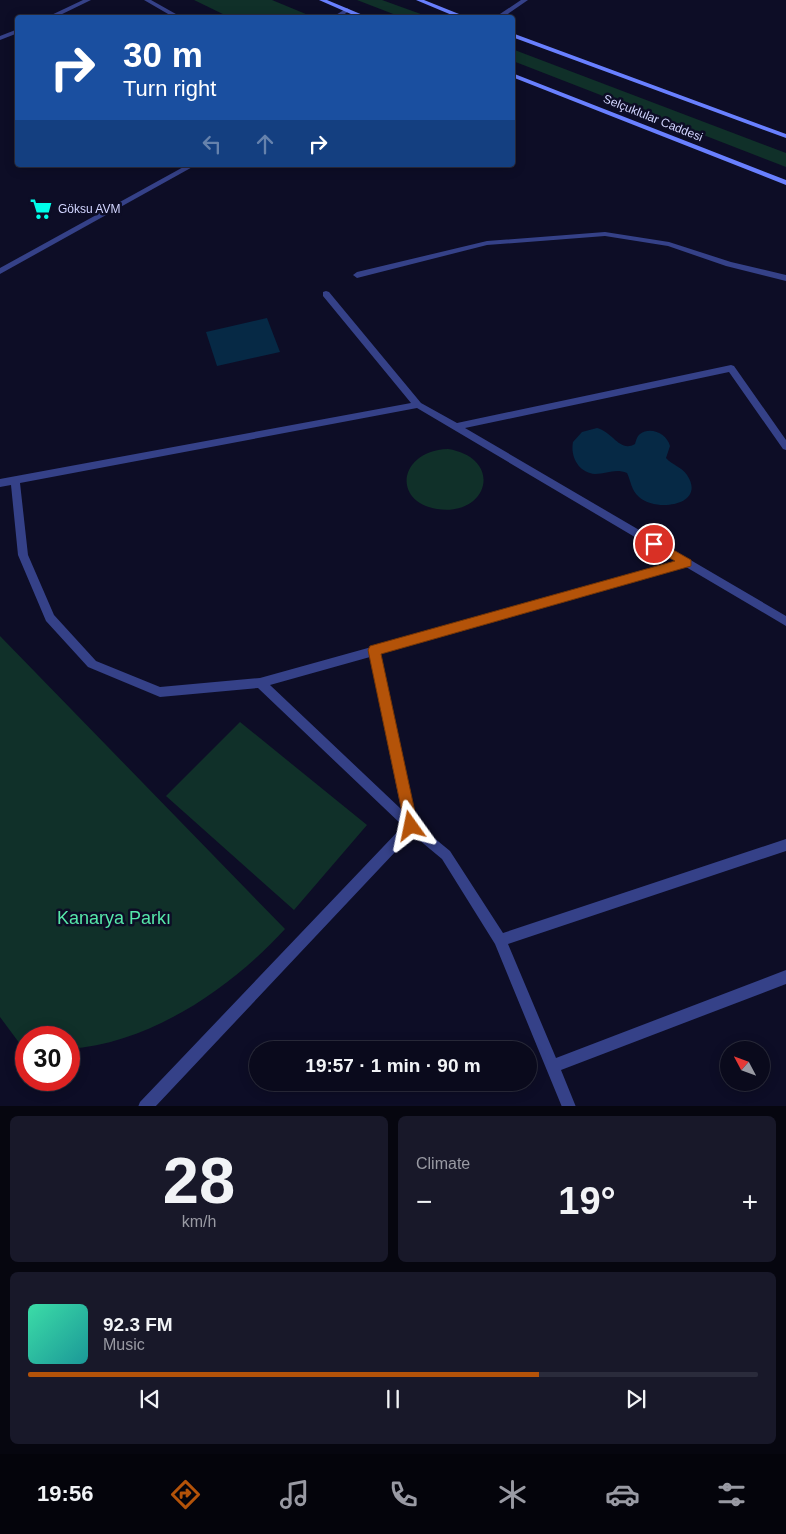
<!DOCTYPE html>
<html lang="en">
<head>
<meta charset="utf-8">
<style>
	body { margin:0; font-family:Helvetica,sans-serif; background:#181829; color:#f1f3f6; height:100vh; display:flex; flex-direction:column; font-size:19px; white-space:nowrap }
	* { box-sizing:border-box; margin:0 }
	p { font-size:16px; color:#999aa3 }
	.icon { flex:none; width:28px; height:28px; fill:none; stroke:currentColor; stroke-width:2; stroke-linecap:round; stroke-linejoin:round }
	.map { position:relative; height:1106px; overflow:hidden }
	.details { display:flex; flex-direction:column; gap:10px; padding:10px; background:#06060f; flex:1 }
	.details>* { flex:none }
	.banner { position:absolute; left:15px; top:15px; width:500px; height:152px; border-radius:5px; box-shadow:0 2px 12px #0003,0 0 0 1px #2a2b3b; background:#1a4fa0; color:#fff; overflow:hidden }
	.needle { width:32px; rotate:311deg }
	.controls { position:absolute; left:720px; top:1041px; display:grid; gap:10px }
	.controls a { display:grid; place-items:center; width:50px; height:50px; border-radius:50%; background:#0a0a1c; box-shadow:0 2px 12px #0003,0 0 0 1px #2a2b3b; font-size:25px }
	.speed { position:absolute; left:15px; top:1026px; display:flex; gap:10px; font-size:25px; font-weight:700; text-align:center }
	.speed>* { display:grid; place-content:center; width:65px; height:65px; border-radius:50%; background:#0a0a1c; box-shadow:0 2px 12px #0003,0 0 0 1px #2a2b3b; line-height:1 }
	.speed .limit { border:8px solid #d22; background:#fff; color:#111 }
	.pin { position:absolute; display:grid; place-items:center; width:42px; height:42px; color:#fff; margin:-21px; border:2px solid #fff; border-radius:50%; box-shadow:0 1px 5px #0007 }
	.me { position:absolute; width:55px; margin:-28px; rotate:348deg; stroke-linejoin:round; filter:drop-shadow(0 0 4px #0008) }
	.turn { display:flex; align-items:center; gap:18px; height:105px; padding:0 25px; font-size:22px }
	.turn .icon { width:65px; height:65px; stroke-width:2.5 }
	.turn b { display:block; font-size:35px; line-height:42px }
	.lanes { display:flex; align-items:center; height:48px; padding:0 25px; background:#0003; justify-content:center; gap:25px; direction:ltr }
	.lanes .off { opacity:.35 }
	.big { font-size:38px; font-weight:800; line-height:1.1 }
	.details .card { flex:1; display:flex; flex-direction:column; justify-content:center; gap:8px; min-width:0; padding:0 18px; border-radius:8px; background:#181829 }
	.details .dial { align-items:center; gap:0 }
	.dial b { font-size:65px; line-height:1 }
	.song { display:flex; align-items:center; gap:15px }
	.cover { width:60px; height:60px; border-radius:8px; background:linear-gradient(135deg,hsl(160 70% 55%),hsl(180 70% 35%)) }
	.played { height:5px; border-radius:2px; background:linear-gradient(90deg,#b45309 70%,#2a2b3b 70%) }
	.keys { display:flex; justify-content:space-around; direction:ltr }
	.heat { display:flex; justify-content:space-between; align-items:center; font-size:28px; direction:ltr }
	.details .tiles { flex:1; display:grid; gap:10px; grid-template-columns:1fr 1fr }
	.card:last-child { grid-column:span 2 }
	.trip { position:absolute; left:249px; top:1041px; width:288px; height:50px; border-radius:25px; background:#0a0a1c; box-shadow:0 2px 12px #0003,0 0 0 1px #2a2b3b; font-weight:800; line-height:50px; text-align:center }
	.tab-bar { display:flex; height:80px; justify-content:space-around; align-items:center; background:#04040b; color:#999aa3 }
	.tab-bar .icon { width:35px; height:35px }
	.tab-bar .active { color:#b45309 }
	.tab-bar b { font-size:22px; color:#f1f3f6 }
	.map>svg:first-child { display:block }
	.green { fill:#103029 }
	.water { fill:#062945 }
	.lines { fill:none; stroke-linecap:round; stroke-linejoin:round }
	.lane { fill:#354188; fill-rule:evenodd }
	.street { fill:#354188; fill-rule:evenodd }
	.secondary { fill:#6980ff; fill-rule:evenodd }
	.route { fill:#b45309; stroke:#753606 }
	.labels { text-anchor:middle; stroke-width:5; stroke-linejoin:round; paint-order:stroke }
	.far-street-label { font-size:12px; fill:#d2d5ff; stroke:#0d0d26 }
	.far-poi-label { font-size:12px; fill:#d2d5ff; stroke:#0d0d26; text-anchor:start }
	.near-park-label { font-size:18px; fill:#56e7a9; stroke:#0d0d26 }
</style>
</head>
<body>
<div class="map">
<svg width="786" height="1107" viewBox="0 0 786 1107">
	<rect width="100%" height="100%" fill="#0d0d26"/>
	<path class="green" d="M 194,0 L 272,0 L 313,17 L 229,17 Z
		M 357,0 L 382,0 L 429,17 L 401,17 Z
		M 512,49 L 786,153 L 786,167 L 513,61 Z
		M 448,449 C 504,458 489,517 437,509 C 392,502 398,451 448,449 Z
		M 0,636 L 285,929 C 231,988 151,1043 69,1049 L 69,1038 L 26,1038 L 26,1052 L 0,1017 Z
		M 240,722 L 367,825 L 294,910 L 166,796 Z"/>
	<path class="water" d="M 267,318 L 280,352 L 217,366 L 206,332 Z
		M 597,428 C 613,432 620,453 635,444 C 636,441 637,436 640,434 C 651,426 667,434 670,446 L 666,458 C 672,465 682,467 687,475 C 707,505 657,513 639,497 C 631,490 631,481 627,473 C 615,468 607,474 595,474 C 579,473 570,457 573,442 L 582,432 Z"/>
	<g class="lines">
		<path class="lane" d="M 83,0 L 91,0 L 54,18 L 45,18 Z
			M 144,0 L 151,0 L 183,18 L 175,18 Z
			M 347,8 L 350,10 L 349,11 L 339,18 L 331,18 Z
			M 18,29 L 18,33 L 0,40 L 0,36 Z
			M 187,165 L 196,165 L 0,274 L 0,268 Z"/>
		<path class="street" d="M 521,0 L 528,0 L 502,18 L 494,18 Z
			M 605,232 L 669,242 L 731,262 L 786,275 L 786,281 L 726,266 L 668,246 L 605,236 L 487,245 L 357,278 L 353,275 L 357,272 L 487,241 Z
			M 326,291 L 329,292 L 421,403 L 457,423 L 731,365 L 734,366 L 786,440 L 786,450 L 783,449 L 729,372 L 465,428 L 786,616 L 786,626 L 686,567 L 380,654 L 416,823 L 450,851 L 503,933 L 786,839 L 786,851 L 508,944 L 556,1058 L 786,970 L 786,984 L 561,1070 L 576,1107 L 562,1107 L 495,944 L 442,859 L 412,834 L 155,1107 L 138,1107 L 140,1102 L 403,826 L 258,688 L 160,697 L 88,667 L 46,621 L 18,555 L 11,485 L 0,487 L 0,479 L 411,403 L 323,296 L 323,292 ZM 417,408 L 677,562 L 260,678 L 160,687 L 96,661 L 54,615 L 28,555 L 20,483 ZM 370,657 L 401,809 L 270,685 Z"/>
		<path class="secondary" d="M 319,0 L 327,0 L 370,18 L 360,18 Z
			M 416,0 L 424,0 L 469,18 L 459,18 Z
			M 512,33 L 786,134 L 786,138 L 512,37 Z
			M 512,73 L 786,180 L 786,185 L 512,77 Z"/>
	</g>
	<path class="route" d="M 654,539 L 691,560 L 691,566 L 381,654 L 418,826 L 416,831 L 411,833 L 406,831 L 368,650 L 370,646 L 675,561 L 650,547 L 650,540 Z"/>
	<defs>
		<g id="supermarket-bare" transform="scale(1.725)"><path d="M-6-5.5h2.5l.6 2H6L4.5 2H-2.5L-4.4-4H-6ZM-1.5 3.2a1.3 1.3 0 1 0 .1 0ZM3 3.2a1.3 1.3 0 1 0 .1 0Z" fill="#00fde9" stroke="#0d0d26" stroke-width="2.5" paint-order="stroke"/></g>
	</defs>
	<g fill-rule="evenodd">
		<use href="#supermarket-bare" x="41" y="209"/>
	</g>
	<g class="labels">
		<g class="far-street-label">
			<text transform="translate(653 118) rotate(22)" y="4">Selçuklular Caddesi</text>
		</g>
		<g class="far-poi-label">
			<text x="58" y="213">Göksu AVM</text>
		</g>
		<g class="near-park-label">
			<text x="114" y="924">Kanarya Parkı</text>
		</g>
	</g>
</svg>
<div class="controls">
<a><svg class="needle" viewBox="-14 -14 28 28"><path d="M0-13l5 13h-10z" fill="#e53935"/><path d="M0 13l5-13h-10z" fill="#999aa3"/></svg></a>
</div>
<div class="speed"><div class="limit">30</div></div>
<div class="pin" style="left:654px;top:544px;background:#d93025"><svg class="icon" aria-label="arrive" viewBox="0 0 24 24"><path d="M6 21V4h12l-3 4 3 4H6"/></svg></div>
<svg class="me" style="left:411px;top:826px" viewBox="-20 -20 40 40"><path d="M0-17L14 15 0 8-14 15z" fill="#b45309" stroke="#fff" stroke-width="4"/></svg>
<div class="trip">19:57 · 1 min · 90 m</div>
<div class="banner">
<div class="turn"><svg class="icon" aria-label="right" viewBox="0 0 24 24"><path d="M7 20v-9h11M14 6l5 5-5 5"/></svg><div><b>30 m</b>Turn right</div></div>
<div class="lanes"><svg class="icon off" aria-label="left" viewBox="0 0 24 24"><path d="M17 20v-9H6M10 6l-5 5 5 5"/></svg><svg class="icon off" aria-label="ahead" viewBox="0 0 24 24"><path d="M12 20V5M6 11l6-6 6 6"/></svg><svg class="icon" aria-label="right" viewBox="0 0 24 24"><path d="M7 20v-9h11M14 6l5 5-5 5"/></svg></div>
</div>
</div>
<section class="details">
<div class="tiles">
<div class="card dial"><b>28</b><p>km/h</p></div>
<div class="card"><p>Climate</p>
<div class="heat"><a>−</a><b class="big">19°</b><a>+</a></div>
</div>
<div class="card">
<div class="song"><i class="cover"></i><div><b>92.3 FM</b><p>Music</p></div></div>
<div class="played"></div>
<div class="keys"><svg class="icon" aria-label="previous" viewBox="0 0 24 24"><path d="M18 5L8 12l10 7zM5 5v14"/></svg><svg class="icon" aria-label="pause" viewBox="0 0 24 24"><path d="M8 5v14M16 5v14"/></svg><svg class="icon" aria-label="next" viewBox="0 0 24 24"><path d="M6 5l10 7-10 7zM19 5v14"/></svg></div>
</div>
</div>
</section>
<nav class="tab-bar">
<b>19:56</b>
<svg class="icon active" aria-label="directions" viewBox="0 0 24 24"><path d="M12 3l9 9-9 9-9-9zM9 14v-3h6M13 9l2 2-2 2"/></svg>
<svg class="icon" aria-label="music" viewBox="0 0 24 24"><path d="M9 18V5l10-2v13"/><circle cx="6" cy="18" r="3"/><circle cx="16" cy="16" r="3"/></svg>
<svg class="icon" aria-label="phone" viewBox="0 0 24 24"><path d="M5 4h4l2 5-3 2q2 4 5 5l2-3 5 2v4C11 20 4 13 5 4z"/></svg>
<svg class="icon" aria-label="climate" viewBox="0 0 24 24"><path d="M12 3v18M4 7l16 10M4 17L20 7"/></svg>
<svg class="icon" aria-label="car" viewBox="0 0 24 24"><path d="M5 17H2v-5l4-1 3-4h7l3 4 3 1v5h-3M9 17h6M6 11h13"/><circle cx="7" cy="17" r="2"/><circle cx="17" cy="17" r="2"/></svg>
<svg class="icon" aria-label="filters" viewBox="0 0 24 24"><path d="M4 7h16M4 17h16"/><circle cx="9" cy="7" r="2"/><circle cx="15" cy="17" r="2"/></svg>
</nav>
</body>
</html>
